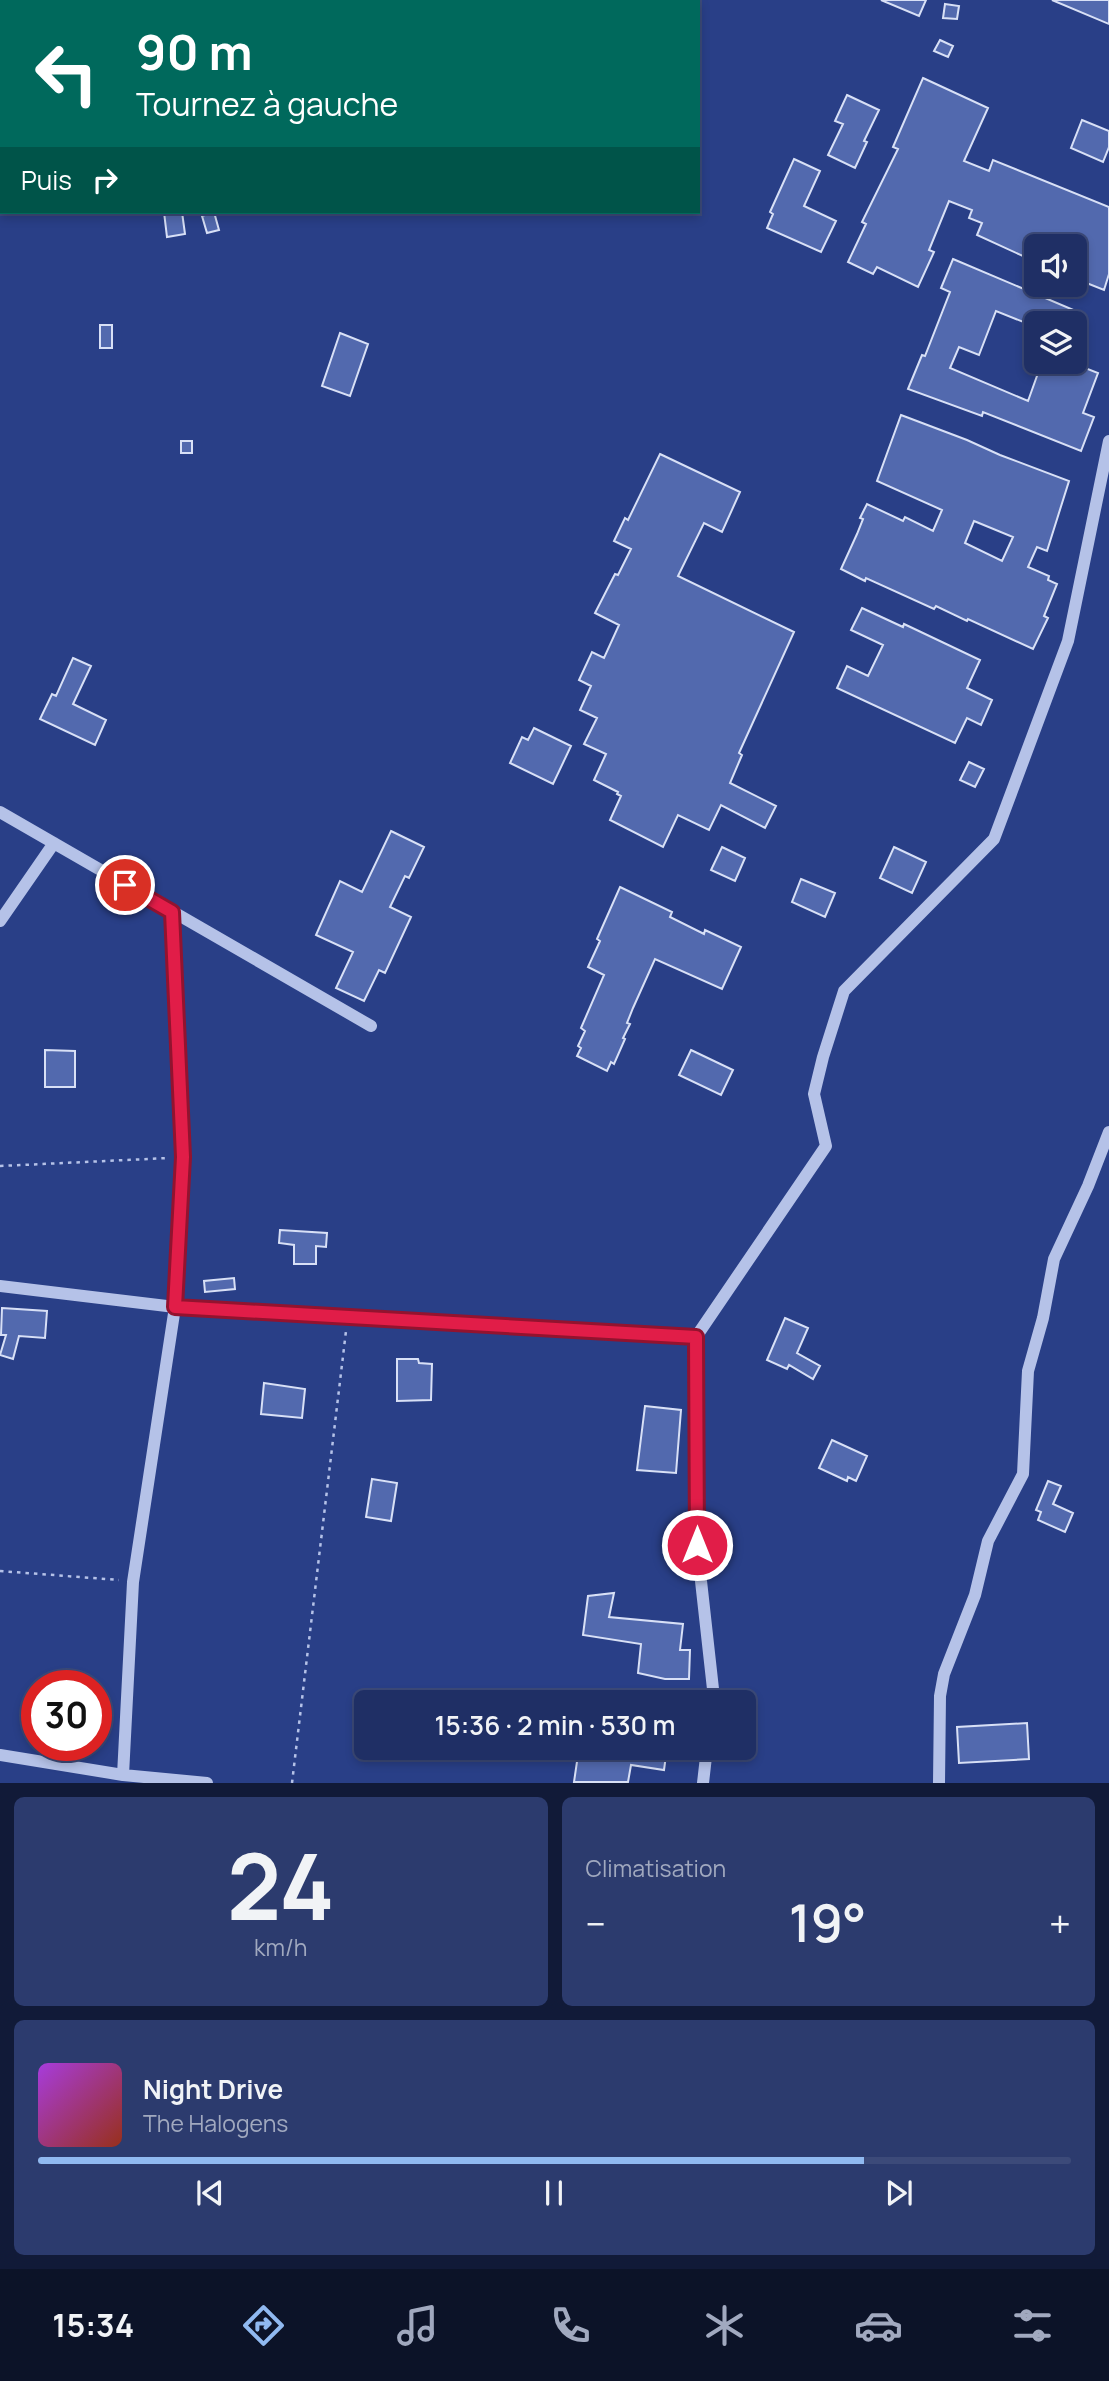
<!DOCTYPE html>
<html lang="fr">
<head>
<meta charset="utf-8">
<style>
	body { margin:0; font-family:Manrope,sans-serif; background:#2c3b6e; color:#f1f3f6; height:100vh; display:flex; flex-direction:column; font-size:26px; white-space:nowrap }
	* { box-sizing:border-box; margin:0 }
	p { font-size:23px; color:#a1a9bf }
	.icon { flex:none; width:38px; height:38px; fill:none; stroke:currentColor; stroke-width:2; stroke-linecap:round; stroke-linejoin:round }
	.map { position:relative; height:1783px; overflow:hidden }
	.drawer { display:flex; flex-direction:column; gap:14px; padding:14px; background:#111a38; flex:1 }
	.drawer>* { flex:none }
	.top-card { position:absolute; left:0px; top:0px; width:700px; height:214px; box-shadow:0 4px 10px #0003,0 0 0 2px #3c4a79; background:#00695c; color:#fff; overflow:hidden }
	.buttons { position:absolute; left:1024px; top:234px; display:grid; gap:14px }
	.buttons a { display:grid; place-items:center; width:63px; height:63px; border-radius:10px; background:#1f2f65; box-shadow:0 4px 10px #0003,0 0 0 2px #3c4a79; font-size:35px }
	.speed { position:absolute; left:21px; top:1670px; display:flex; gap:14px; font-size:35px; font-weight:700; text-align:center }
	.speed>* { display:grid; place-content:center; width:91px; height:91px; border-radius:50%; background:#1f2f65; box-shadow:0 4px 10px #0003,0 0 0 2px #3c4a79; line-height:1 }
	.speed .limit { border:10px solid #d22; background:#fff; color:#111 }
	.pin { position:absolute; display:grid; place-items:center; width:60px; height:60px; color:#fff; margin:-30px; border:4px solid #fff; border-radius:50%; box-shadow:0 2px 7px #0007 }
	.me { position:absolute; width:77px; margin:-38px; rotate:0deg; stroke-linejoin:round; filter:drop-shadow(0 0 5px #0008) }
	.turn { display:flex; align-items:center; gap:24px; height:147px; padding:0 21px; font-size:32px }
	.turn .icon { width:91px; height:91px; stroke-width:2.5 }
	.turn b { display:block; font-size:49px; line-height:60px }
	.then { display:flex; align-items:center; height:66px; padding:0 21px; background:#0003; gap:14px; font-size:26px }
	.big { font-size:52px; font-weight:600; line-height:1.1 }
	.drawer .card { flex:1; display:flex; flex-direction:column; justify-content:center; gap:10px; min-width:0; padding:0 24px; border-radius:10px; background:#2c3b6e }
	.drawer .dial { align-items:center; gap:0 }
	.dial b { font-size:91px; line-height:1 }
	.song { display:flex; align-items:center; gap:21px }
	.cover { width:84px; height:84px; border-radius:10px; background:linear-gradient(135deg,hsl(280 70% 55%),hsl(10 70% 35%)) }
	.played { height:7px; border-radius:4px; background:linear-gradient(90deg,#90b9f0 80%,#3c4a79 80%) }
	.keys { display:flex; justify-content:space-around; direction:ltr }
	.heat { display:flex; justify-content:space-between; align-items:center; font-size:38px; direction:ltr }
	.drawer .tiles { flex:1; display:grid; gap:14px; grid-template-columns:1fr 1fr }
	.card:last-child { grid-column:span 2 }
	.trip { position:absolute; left:354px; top:1690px; width:402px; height:70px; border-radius:10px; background:#1f2f65; box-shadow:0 4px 10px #0003,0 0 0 2px #3c4a79; font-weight:600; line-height:70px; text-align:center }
	.menu { display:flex; height:112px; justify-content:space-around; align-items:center; background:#0c1328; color:#a1a9bf }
	.menu .icon { width:49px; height:49px }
	.menu .current { color:#90b9f0 }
	.menu b { font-size:32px; color:#f1f3f6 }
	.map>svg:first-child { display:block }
	.building { fill:#5269ae; stroke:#d8e0f6; stroke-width:2; fill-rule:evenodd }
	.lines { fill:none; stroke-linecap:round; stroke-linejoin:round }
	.path { stroke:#b5c2e8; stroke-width:2.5; stroke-dasharray:3.5 5; stroke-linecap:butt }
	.minor { stroke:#b5c2e8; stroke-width:12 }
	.route-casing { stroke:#92132f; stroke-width:18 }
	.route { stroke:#e11d48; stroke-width:12 }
</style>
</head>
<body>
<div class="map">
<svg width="1109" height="1783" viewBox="0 0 1109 1783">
	<rect width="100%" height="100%" fill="#293f87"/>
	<path class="building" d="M 881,0 L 926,0 L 919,16 Z
		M 1052,0 L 1109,0 L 1109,24 Z
		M 945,4 L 959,6 L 957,19 L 943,18 Z
		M 940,40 L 953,46 L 948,57 L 934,51 Z
		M 923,78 L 988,108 L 964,161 L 989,171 L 993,160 L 1109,207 L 1109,274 L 1104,290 L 1074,278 L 1074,247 L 1036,247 L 1036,262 L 977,235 L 982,223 L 969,218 L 972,210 L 949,201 L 929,250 L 934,252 L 918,287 L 877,267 L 873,274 L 848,262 L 866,224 L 862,222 L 898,149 L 893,147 Z
		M 847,95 L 879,110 L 864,141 L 867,142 L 855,168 L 828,155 L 843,124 L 835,121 Z
		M 1082,120 L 1109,131 L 1109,147 L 1103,162 L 1071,148 Z
		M 794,159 L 820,171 L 804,206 L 836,221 L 821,252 L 767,228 L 773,214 L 770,212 Z
		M 164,212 L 182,212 L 185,234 L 167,237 Z
		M 214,212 L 219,230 L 207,233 L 202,216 Z
		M 953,259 L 1083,314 L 1079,324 L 1036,324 L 1036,327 L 996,311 L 979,355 L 959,347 L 950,368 L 1028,401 L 1042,362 L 1070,362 L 1098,373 L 1083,413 L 1094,417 L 1081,451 L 983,412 L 982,416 L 908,389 L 922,355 L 925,356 L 950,292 L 941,288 Z
		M 100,325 L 112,325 L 112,348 L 100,348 Z
		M 340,333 L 368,344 L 350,396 L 322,386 Z
		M 901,415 L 967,440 L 1000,455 L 1069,481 L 1047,551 L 1037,547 L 1028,567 L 1049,576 L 1048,580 L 1057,584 L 1044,616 L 1048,618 L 1033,649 L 968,619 L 967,621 L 936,606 L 934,609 L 866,578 L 865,581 L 841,569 L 857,534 L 863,519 L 860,518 L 867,504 L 903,521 L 905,517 L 933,531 L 942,510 L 877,481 ZM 974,521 L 1013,537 L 1002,561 L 965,543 Z
		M 181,441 L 192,441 L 192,453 L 181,453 Z
		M 660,454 L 740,492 L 722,532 L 704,523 L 678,576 L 794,632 L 739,753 L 742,755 L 730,783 L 776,806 L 765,828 L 721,805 L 709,830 L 678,815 L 663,847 L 610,820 L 621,796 L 617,794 L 618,792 L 594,780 L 606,754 L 584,744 L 597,718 L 580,710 L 591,686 L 579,680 L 592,652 L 604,658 L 619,625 L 595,613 L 615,574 L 618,575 L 631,549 L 614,541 L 625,518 L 628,520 Z
		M 862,608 L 903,627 L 904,624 L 980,660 L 967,688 L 992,700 L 981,725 L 967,718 L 955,743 L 837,688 L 847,666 L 868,676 L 883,645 L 851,630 Z
		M 73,658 L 91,666 L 73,704 L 106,720 L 95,745 L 40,719 L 52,694 L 56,696 Z
		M 534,728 L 571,746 L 553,784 L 510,763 L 522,737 L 528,740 Z
		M 969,762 L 984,769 L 975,787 L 960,780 Z
		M 391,831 L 424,847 L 409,878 L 405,876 L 390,907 L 411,917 L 385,973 L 379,970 L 364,1001 L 336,988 L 353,952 L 316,935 L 340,881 L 362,892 Z
		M 722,847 L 745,858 L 735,881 L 711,870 Z
		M 894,847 L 926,862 L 912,893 L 880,878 Z
		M 801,879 L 835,893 L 825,917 L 792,902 Z
		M 620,887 L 672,912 L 670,917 L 704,934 L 705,930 L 741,947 L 722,989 L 655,959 L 633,1008 L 627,1023 L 630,1024 L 623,1038 L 625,1039 L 614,1064 L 611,1062 L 607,1071 L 577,1056 L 581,1048 L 578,1046 L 585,1031 L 581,1028 L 604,975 L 588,967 L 600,941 L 597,939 Z
		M 45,1050 L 75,1051 L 75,1087 L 45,1087 Z
		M 691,1050 L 733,1070 L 721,1095 L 679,1075 Z
		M 280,1230 L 327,1233 L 326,1247 L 316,1246 L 316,1264 L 294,1264 L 294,1245 L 279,1243 Z
		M 234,1278 L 235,1289 L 205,1292 L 204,1281 Z
		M 2,1308 L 47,1311 L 45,1338 L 19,1336 L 13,1359 L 0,1355 L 6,1335 L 1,1335 Z
		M 785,1318 L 808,1328 L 797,1353 L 820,1366 L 813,1379 L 789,1365 L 787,1369 L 767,1360 Z
		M 397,1359 L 418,1359 L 419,1363 L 432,1364 L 431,1400 L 397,1401 Z
		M 264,1383 L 305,1389 L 302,1418 L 261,1414 Z
		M 645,1406 L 681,1410 L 676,1473 L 637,1470 Z
		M 832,1440 L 867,1456 L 856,1481 L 848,1477 L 847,1481 L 819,1468 Z
		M 372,1479 L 397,1483 L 391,1521 L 366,1517 Z
		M 1048,1481 L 1061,1486 L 1053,1504 L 1073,1513 L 1065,1532 L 1038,1520 L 1041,1512 L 1036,1510 Z
		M 614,1593 L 609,1617 L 683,1624 L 680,1650 L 690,1650 L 689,1679 L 665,1679 L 638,1673 L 641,1644 L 583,1635 L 588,1596 Z
		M 1027,1723 L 1029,1759 L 959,1763 L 957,1727 Z
		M 579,1748 L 601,1748 L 625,1752 L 625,1748 L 667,1748 L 664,1770 L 631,1765 L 628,1782 L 574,1782 Z"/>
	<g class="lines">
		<path class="path" d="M 0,1166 L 169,1158
			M 0,1571 L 119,1580
			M 292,1783 L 346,1331"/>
		<path class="minor" d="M 0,812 L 371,1026
			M 0,921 L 54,843
			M 0,1286 L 175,1307 L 696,1337
			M 711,1703 L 713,1689 L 697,1545 L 696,1337 L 826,1146 L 814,1094 L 823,1057 L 844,991 L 994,839 L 1068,641 L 1109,441
			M 0,1755 L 123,1775 L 207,1783
			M 123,1775 L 133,1582 L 175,1307 L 183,1157 L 172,912
			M 703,1783 L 707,1748
			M 939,1783 L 940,1696 L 944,1674 L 975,1595 L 988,1541 L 1023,1474 L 1028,1371 L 1043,1318 L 1054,1259 L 1088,1186 L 1109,1132"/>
	</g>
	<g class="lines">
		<g class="route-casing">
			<path id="route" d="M 125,885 L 172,912 L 183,1157 L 175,1307 L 696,1337 L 697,1545"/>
		</g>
		<use href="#route" class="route"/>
	</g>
</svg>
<div class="buttons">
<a><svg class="icon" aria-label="sound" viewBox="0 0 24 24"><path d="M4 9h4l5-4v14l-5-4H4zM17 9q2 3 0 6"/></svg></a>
<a><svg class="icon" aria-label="layers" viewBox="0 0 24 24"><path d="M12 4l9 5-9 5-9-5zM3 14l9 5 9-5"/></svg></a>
</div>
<div class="speed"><div class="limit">30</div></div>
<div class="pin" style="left:125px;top:885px;background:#d93025"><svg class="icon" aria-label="arrive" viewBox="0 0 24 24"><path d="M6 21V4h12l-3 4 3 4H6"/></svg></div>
<svg class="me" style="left:697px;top:1545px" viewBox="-20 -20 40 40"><circle r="17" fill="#e11d48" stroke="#fff" stroke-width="3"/><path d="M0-11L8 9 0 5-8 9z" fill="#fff"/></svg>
<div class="trip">15:36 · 2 min · 530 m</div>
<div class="top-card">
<div class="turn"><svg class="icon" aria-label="left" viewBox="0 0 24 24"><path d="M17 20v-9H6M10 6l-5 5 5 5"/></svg><div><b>90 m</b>Tournez à gauche</div></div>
<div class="then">Puis<svg class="icon" aria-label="right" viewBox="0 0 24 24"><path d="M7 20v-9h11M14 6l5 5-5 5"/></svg></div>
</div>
</div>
<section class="drawer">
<div class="tiles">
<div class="card dial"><b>24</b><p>km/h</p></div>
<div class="card"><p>Climatisation</p>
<div class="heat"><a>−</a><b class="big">19°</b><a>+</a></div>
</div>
<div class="card">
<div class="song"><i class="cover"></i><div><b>Night Drive</b><p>The Halogens</p></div></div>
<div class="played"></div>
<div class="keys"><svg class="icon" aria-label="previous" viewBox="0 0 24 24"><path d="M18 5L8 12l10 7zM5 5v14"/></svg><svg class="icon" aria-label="pause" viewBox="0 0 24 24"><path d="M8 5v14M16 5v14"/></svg><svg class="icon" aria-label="next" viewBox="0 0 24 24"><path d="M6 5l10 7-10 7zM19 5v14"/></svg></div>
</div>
</div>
</section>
<nav class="menu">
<b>15:34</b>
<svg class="icon current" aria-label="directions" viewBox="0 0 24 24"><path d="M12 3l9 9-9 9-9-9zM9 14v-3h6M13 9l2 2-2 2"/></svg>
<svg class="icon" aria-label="music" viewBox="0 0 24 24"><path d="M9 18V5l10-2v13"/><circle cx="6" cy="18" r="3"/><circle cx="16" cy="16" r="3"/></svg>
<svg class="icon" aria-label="phone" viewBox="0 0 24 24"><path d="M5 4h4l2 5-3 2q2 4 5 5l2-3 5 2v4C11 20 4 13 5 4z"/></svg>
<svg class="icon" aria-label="climate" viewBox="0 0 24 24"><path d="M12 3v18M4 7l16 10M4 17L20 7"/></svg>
<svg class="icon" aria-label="car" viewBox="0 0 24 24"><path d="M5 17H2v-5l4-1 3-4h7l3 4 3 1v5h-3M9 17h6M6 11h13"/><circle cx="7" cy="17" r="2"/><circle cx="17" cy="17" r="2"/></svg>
<svg class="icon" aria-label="filters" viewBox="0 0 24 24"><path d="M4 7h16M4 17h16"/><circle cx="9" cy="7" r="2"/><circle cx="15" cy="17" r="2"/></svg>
</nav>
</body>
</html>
